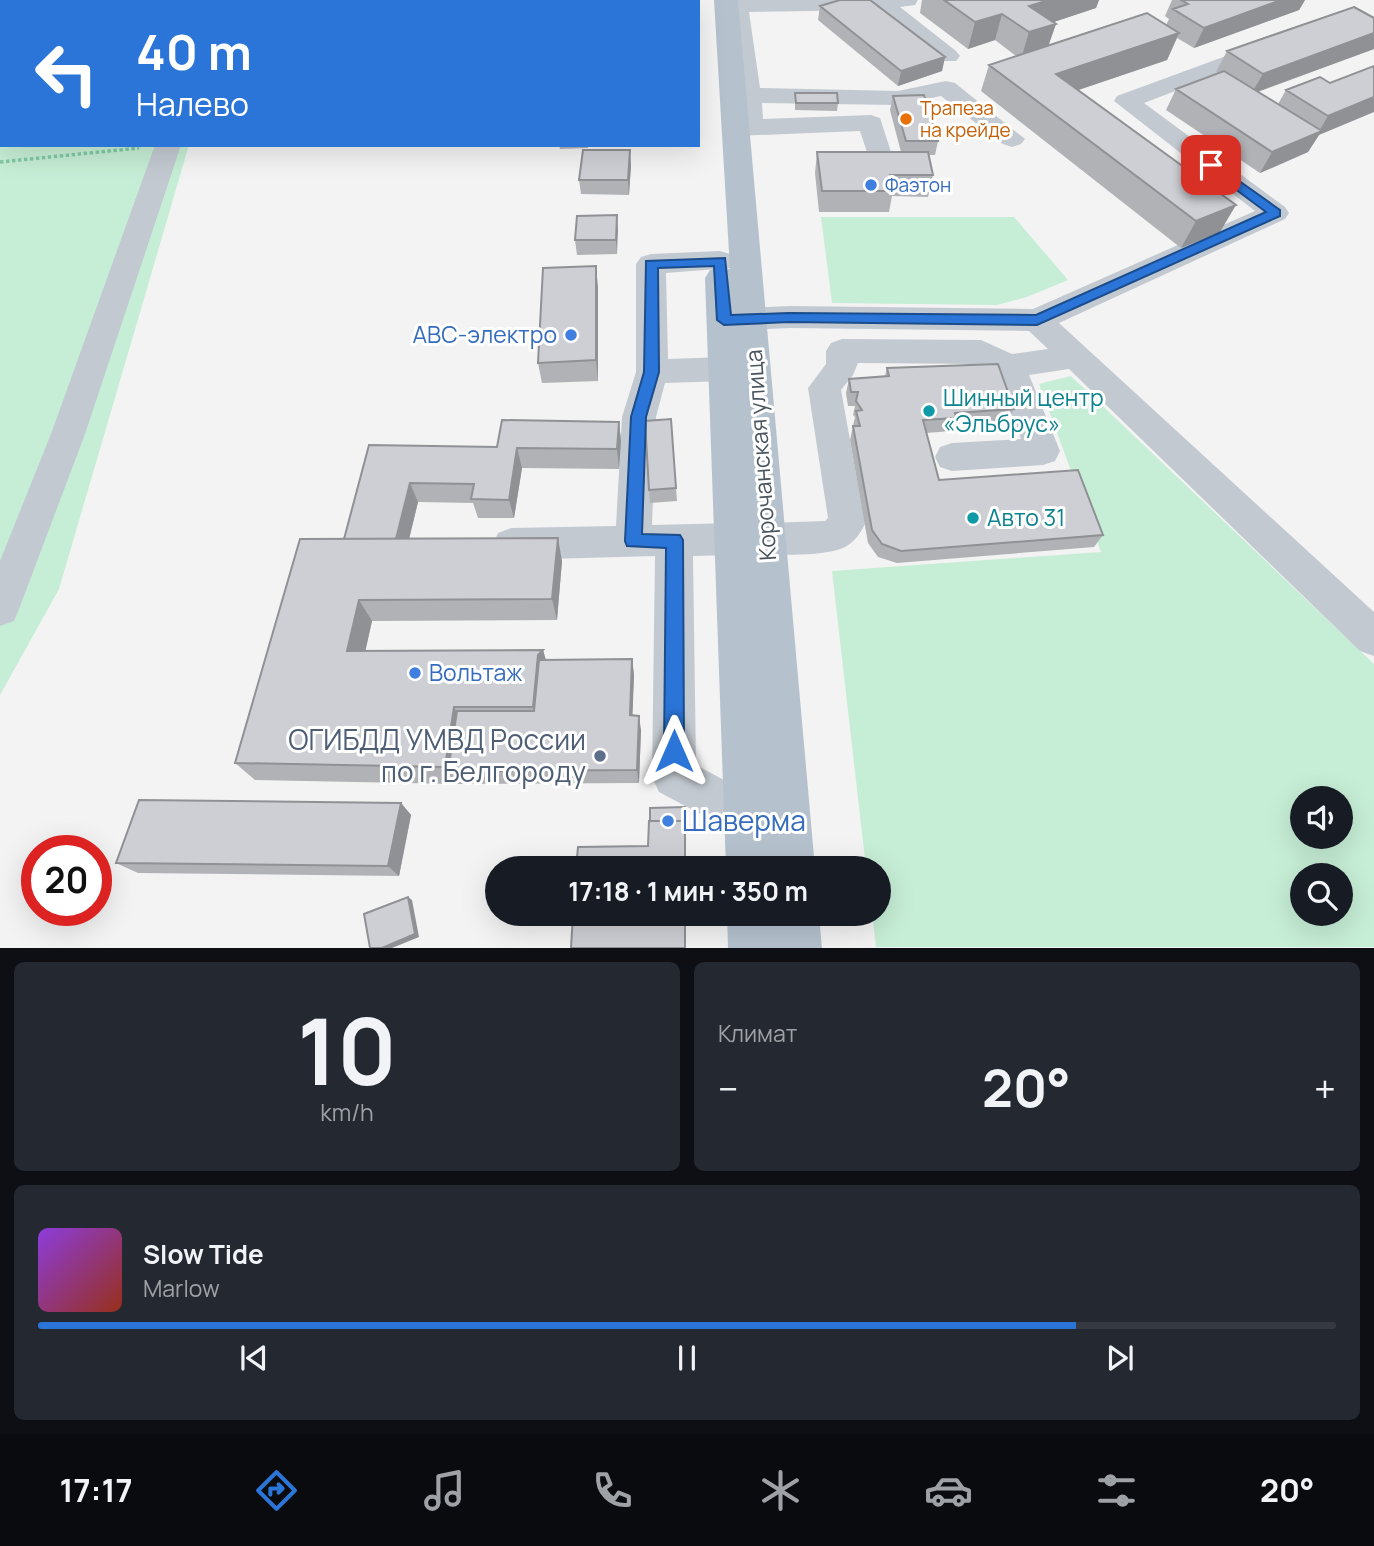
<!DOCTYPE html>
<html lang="ru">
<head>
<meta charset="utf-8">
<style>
	body { margin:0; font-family:Manrope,sans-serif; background:#242831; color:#f1f3f6; height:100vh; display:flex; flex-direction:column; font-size:26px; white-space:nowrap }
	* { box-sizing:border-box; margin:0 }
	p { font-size:23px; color:#9ea1a6 }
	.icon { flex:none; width:38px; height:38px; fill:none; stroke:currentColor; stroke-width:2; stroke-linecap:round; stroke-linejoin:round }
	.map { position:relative; height:948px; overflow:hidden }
	.details { display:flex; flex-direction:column; gap:14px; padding:14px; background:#0d0f14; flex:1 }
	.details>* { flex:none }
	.hud { position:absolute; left:0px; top:0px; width:700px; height:147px; box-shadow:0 7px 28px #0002; background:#2a75d7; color:#fff; overflow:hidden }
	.buttons { position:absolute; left:1290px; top:786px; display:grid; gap:14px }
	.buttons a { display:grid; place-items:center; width:63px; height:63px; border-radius:50%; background:#171b24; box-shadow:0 7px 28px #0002; font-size:35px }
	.speed { position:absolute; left:21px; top:835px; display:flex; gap:14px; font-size:35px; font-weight:700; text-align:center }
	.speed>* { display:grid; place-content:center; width:91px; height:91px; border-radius:50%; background:#171b24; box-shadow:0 7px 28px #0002; line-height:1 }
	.speed .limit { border:10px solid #d22; background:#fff; color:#111 }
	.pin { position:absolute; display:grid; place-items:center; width:60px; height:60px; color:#fff; margin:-30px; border-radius:14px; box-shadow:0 4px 10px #0006 }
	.me { position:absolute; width:77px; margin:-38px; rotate:0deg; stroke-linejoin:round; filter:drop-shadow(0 0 5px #0008) }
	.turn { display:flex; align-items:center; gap:24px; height:147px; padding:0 21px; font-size:32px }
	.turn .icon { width:91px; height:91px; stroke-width:2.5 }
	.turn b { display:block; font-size:49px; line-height:60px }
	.big { font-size:52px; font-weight:700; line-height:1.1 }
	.details .card { flex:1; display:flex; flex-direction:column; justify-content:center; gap:10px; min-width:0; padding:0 24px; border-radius:10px; background:#242831 }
	.details .dial { align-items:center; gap:0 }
	.dial b { font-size:91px; line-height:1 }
	.song { display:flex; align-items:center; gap:21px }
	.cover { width:84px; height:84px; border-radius:10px; background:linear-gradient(135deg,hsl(270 70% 55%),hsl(10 70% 35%)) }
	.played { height:7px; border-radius:4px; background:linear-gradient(90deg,#2a75d7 80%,#363941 80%) }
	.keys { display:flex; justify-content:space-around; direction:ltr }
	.heat { display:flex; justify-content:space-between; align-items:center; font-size:38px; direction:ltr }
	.details .tiles { flex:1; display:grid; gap:14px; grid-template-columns:1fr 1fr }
	.card:last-child { grid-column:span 2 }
	.trip { position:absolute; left:485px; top:856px; width:406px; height:70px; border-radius:35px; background:#171b24; box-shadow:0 7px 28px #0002; font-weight:700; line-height:70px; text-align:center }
	.menu { display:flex; height:112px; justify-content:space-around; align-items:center; background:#090b0e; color:#9ea1a6 }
	.menu .icon { width:49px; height:49px }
	.menu .selected { color:#2a75d7 }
	.menu b { font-size:32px; color:#f1f3f6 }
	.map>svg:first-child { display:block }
	.green { fill:#c6edd5; fill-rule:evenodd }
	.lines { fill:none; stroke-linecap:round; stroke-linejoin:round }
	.path { stroke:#80c9a5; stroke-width:3.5; stroke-dasharray:3.5 2.5; stroke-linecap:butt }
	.minor { fill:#c2c9d0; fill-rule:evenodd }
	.major { fill:#b5c2ce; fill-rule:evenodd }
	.wall { fill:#b0b2b6 }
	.shaded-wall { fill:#909194 }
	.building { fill:#cdcfd4; stroke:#909194; stroke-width:2 }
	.route { fill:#2a75d7; stroke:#1b4c8c; stroke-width:2 }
	.food-dot { fill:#e8710a; stroke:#fff; stroke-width:2.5 }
	.shop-dot { fill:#3f7fe0; stroke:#fff; stroke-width:2.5 }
	.culture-dot { fill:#0f9aa8; stroke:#fff; stroke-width:2.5 }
	.service-dot { fill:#5c6f8a; stroke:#fff; stroke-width:2.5 }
	.labels { text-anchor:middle; stroke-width:6; stroke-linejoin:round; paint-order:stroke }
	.far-food-label { font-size:19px; fill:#c56008; stroke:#fff; text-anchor:start }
	.far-shop-label { font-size:19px; fill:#366cbe; stroke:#fff; text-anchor:start }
	.shop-label { font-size:23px; fill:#366cbe; stroke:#fff; text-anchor:end }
	.culture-label { font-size:23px; fill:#0d838f; stroke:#fff; text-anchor:start }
	.street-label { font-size:23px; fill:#4b555f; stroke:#fff }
	.near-service-label { font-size:28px; fill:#4e5e75; stroke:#fff; text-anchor:end }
	.near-shop-label { font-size:28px; fill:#366cbe; stroke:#fff; text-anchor:start }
</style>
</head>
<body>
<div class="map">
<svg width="1374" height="948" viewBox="0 0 1374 948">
	<rect width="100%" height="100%" fill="#f4f3f3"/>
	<path class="green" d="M 0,0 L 240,0 L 2,2 L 2,145 L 189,145 L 59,589 L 0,695 Z
		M 821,217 L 1014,217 L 1068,280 L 1027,297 L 997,305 L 832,303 Z
		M 1071,376 L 1374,664 L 1374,947 L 876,947 L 872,914 L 878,914 L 878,868 L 866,868 L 832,571 L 1101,552 L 1039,384 ZM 1302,798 L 1340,798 L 1340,836 L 1302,836 ZM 1302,875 L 1340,875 L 1340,914 L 1302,914 Z"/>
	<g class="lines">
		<path class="path" d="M 0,162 L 139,148"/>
		<path class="minor" d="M 220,0 L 242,0 L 219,2 Z
			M 724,0 L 918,0 L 915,5 L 900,7 L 956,51 L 960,56 L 956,61 L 940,61 L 876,10 L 749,12 L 760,88 L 898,91 L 946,81 L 955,83 L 1025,139 L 1021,144 L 1012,147 L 1003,144 L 941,96 L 898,105 L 762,103 L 763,119 L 871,115 L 880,118 L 892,155 L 888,161 L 879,163 L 870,161 L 860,131 L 736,136 L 727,133 L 723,128 L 727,123 L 742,120 L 738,102 L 724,100 L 721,95 L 724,90 L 736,88 L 727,13 L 718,11 L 715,6 Z
			M 1264,42 L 1272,44 L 1276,49 L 1272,54 L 1144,103 L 1285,207 L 1289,213 L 1285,219 L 1059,323 L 1374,612 L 1374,656 L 1360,651 L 1069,369 L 1029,375 L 1060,451 L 1055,461 L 1043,465 L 952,471 L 940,467 L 935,457 L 940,447 L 952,443 L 1021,439 L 996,373 L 976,364 L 858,363 L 853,375 L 841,390 L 865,524 C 860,534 854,543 843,548 C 824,556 773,557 754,550 L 751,544 L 748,550 L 735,555 L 693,556 L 696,765 L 765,802 L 771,818 L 765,834 L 749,840 L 659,792 L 652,777 L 655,556 L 511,560 L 498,555 L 493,544 L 498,533 L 511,528 L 616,526 L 622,417 L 636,372 L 636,264 L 641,257 L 651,254 L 720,251 L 730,254 L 735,261 L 730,268 L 666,273 L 668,359 L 726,357 L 737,361 L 742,369 L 737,377 L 726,381 L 665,383 L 656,417 L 652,525 L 735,523 L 748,528 L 751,534 L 754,528 L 767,523 L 825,521 L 828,518 L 808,388 L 826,364 L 826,351 L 831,343 L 842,339 L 981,340 L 1012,354 L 1048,349 L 1029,331 L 790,328 L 724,331 L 713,328 L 709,320 L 713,312 L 724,309 L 790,306 L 1033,309 L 1255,211 L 1114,101 L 1117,96 Z
			M 155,145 L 181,145 L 85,434 L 19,609 L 14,621 L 0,626 L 0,561 L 51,434 Z"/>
		<path class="major" d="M 714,0 L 738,0 L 815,868 L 726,868 L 705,278 L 710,270 L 721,267 L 730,269 Z
			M 727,914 L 819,914 L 822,948 L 728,948 Z"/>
	</g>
	<path class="wall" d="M 603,0 L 636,0 L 637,2 L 604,2 Z
		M 922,0 L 1099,0 L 1096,8 L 1053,22 L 1056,24 L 1048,45 L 1166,25 L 1169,19 L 1165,16 L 1172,0 L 1305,0 L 1299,10 L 1194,48 L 1177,38 L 1167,60 L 1078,90 L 1220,232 L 1181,248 L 981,91 L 989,65 L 1016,56 L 995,40 L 968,49 L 920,13 Z
		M 820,6 L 945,57 L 942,71 L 898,86 L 818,20 Z
		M 1374,49 L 1258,92 L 1278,104 L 1286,90 L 1330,83 L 1374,66 L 1319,135 L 1308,152 L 1260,173 L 1166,110 L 1176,89 L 1218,73 L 1216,72 L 1227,51 Z
		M 795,93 L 838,103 L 837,111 L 795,110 Z
		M 893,96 L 938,141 L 935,155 L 928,155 L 933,175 L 928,197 L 892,196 L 889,212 L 819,212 L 815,173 L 817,152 L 901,152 L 890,110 Z
		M 559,145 L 588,145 L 588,148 L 560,149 Z
		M 593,145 L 631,145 L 631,146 L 593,146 Z
		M 631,165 L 629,195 L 581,194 L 579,180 Z
		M 617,215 L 617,254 L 577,255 L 575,240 Z
		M 598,287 L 598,381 L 542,383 L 538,363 Z
		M 887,368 L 1014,409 L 1008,422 L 953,426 L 951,431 L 926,433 L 939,480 L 1103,535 L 1094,547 L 897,563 L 878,557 L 868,543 L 850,440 L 853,426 L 855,417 L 853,415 L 855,406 L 848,406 L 846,393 L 849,379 L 885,376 Z
		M 645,421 L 676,488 L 677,501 L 650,503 Z
		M 619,422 L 621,441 L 619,469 L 522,468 L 514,518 L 478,518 L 473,503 L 418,502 L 409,539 L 562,561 L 557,620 L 372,621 L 365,651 L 543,650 L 545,660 L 632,659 L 634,675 L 632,715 L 641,730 L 639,783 L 456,784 L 255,780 L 235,763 L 344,539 L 369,445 L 497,447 Z
		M 401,803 L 411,815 L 399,876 L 138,873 L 116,863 Z"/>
	<path class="shaded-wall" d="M 1049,0 L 1099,0 L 1096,8 L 1027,31 L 1029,6 Z
		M 1281,0 L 1305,0 L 1299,10 L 1194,48 L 1204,28 Z
		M 1002,14 L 995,40 L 968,49 L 975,22 Z
		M 1056,24 L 1047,50 L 1021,59 L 1029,32 Z
		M 1179,33 L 1167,60 L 1046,101 L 1056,74 Z
		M 1374,33 L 1374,49 L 1251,94 L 1263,74 Z
		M 945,57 L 942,71 L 898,86 L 901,71 Z
		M 1374,97 L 1374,112 L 1319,135 L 1308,152 L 1260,173 L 1272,152 L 1318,133 L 1328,116 Z
		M 630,150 L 631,165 L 629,195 L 628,180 Z
		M 1236,205 L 1220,232 L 1181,248 L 1196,221 Z
		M 617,215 L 618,230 L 617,254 L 616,240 Z
		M 596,266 L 598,287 L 598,381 L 596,360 Z
		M 619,422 L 621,441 L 619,469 L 617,449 Z
		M 517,448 L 522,468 L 514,518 L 509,500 Z
		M 410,483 L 418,502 L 404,560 L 396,542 Z
		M 558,538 L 562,561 L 557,620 L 552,599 Z
		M 359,600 L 372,621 L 361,671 L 347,651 Z
		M 543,650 L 549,670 L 539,726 L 533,707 L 538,655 Z
		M 632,659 L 634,675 L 632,730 L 630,715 Z
		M 454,707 L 464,726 L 448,771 L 445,767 Z
		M 639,716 L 641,730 L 639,783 L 637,770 Z
		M 401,803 L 411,815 L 399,876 L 388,866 Z
		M 408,897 L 412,900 L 419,937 L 392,948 L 382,948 Z"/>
	<path class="building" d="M 840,0 L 870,0 L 945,57 L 901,71 L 820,6 Z
		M 944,0 L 1049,0 L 1029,6 L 1056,24 L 1029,32 L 1002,14 L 975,22 Z
		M 1181,0 L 1281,0 L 1204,28 L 1173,9 L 1188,4 Z
		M 1354,7 L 1374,18 L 1374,33 L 1263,74 L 1227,51 Z
		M 1147,13 L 1179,33 L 1056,74 L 1236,205 L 1196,221 L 989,65 Z
		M 1374,66 L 1374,97 L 1328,116 L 1286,90 L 1320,77 L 1330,83 Z
		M 1224,71 L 1322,131 L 1272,152 L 1176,89 Z
		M 795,93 L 837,93 L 838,103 L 796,103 Z
		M 924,95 L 938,141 L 906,141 L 893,96 Z
		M 583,150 L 630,150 L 628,180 L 579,180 Z
		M 817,152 L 928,152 L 933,175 L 890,175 L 893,191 L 822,191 Z
		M 617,215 L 616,240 L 575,240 L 577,216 Z
		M 596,266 L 596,360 L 538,363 L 543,268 Z
		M 998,364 L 1014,409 L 955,413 L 956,418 L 923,420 L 939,480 L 1078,470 L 1103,535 L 901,551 L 882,544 L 872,530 L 853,426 L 860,426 L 856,411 L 862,410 L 856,401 L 858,392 L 851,392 L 849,379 L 889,376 L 887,368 Z
		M 671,419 L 676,488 L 649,490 L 645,421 Z
		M 502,420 L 619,422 L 617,449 L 517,448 L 509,500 L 471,499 L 474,484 L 410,483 L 396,539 L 344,539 L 369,445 L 497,447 Z
		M 558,538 L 552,599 L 359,600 L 347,651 L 543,650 L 538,655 L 533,707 L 454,707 L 445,767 L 235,763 L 300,539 Z
		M 632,659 L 630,715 L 639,716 L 637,770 L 448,771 L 457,711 L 534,711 L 539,660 Z
		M 139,800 L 401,803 L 388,866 L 116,863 Z
		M 685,807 L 685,827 L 685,821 L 650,821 L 650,808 Z
		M 649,821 L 685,821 L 685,868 L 576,868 L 578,847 L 648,846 Z
		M 408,897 L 415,934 L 382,948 L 370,948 L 364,914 Z
		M 573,914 L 685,914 L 685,948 L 571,948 Z"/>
	<path class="route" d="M 1211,161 L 1280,210 L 1280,216 L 1037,325 L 789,322 L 724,325 L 717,320 L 714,266 L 658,268 L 659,372 L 646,417 L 642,534 L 680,535 L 683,540 L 684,751 L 681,758 L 674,761 L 667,758 L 664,751 L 666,548 L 627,546 L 625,541 L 631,417 L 644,372 L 646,261 L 725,258 L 731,315 L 789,313 L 1036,315 L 1266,212 L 1207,168 L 1207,162 Z"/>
	<circle class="food-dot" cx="906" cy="119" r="7"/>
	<g class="shop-dot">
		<circle cx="871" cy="185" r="7"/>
		<circle cx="571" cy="335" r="7"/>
		<circle cx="415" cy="673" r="7"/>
		<circle cx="668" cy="821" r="7"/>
	</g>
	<g class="culture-dot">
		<circle cx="929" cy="411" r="7"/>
		<circle cx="973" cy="518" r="7"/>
	</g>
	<circle class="service-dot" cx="600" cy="756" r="7"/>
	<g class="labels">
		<g class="far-food-label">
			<text x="920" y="115">Трапеза<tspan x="920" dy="22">на крейде</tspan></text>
		</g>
		<g class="far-shop-label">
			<text x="885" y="192">Фаэтон</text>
		</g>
		<g class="shop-label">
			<text x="557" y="343">АВС-электро</text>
			<text x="429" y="681" text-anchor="start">Вольтаж</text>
		</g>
		<g class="culture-label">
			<text x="943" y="406">Шинный центр<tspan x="943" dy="26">«Эльбрус»</tspan></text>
			<text x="987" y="526">Авто 31</text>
		</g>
		<g class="street-label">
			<text transform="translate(761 455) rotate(-94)" y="8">Корочанская улица</text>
		</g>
		<g class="near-service-label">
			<text x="586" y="750">ОГИБДД УМВД России<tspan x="586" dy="32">по г. Белгороду</tspan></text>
		</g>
		<g class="near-shop-label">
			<text x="682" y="831">Шаверма</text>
		</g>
	</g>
</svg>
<div class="buttons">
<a><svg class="icon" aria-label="sound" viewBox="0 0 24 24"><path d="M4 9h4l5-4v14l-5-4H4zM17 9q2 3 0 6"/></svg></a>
<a><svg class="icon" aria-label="search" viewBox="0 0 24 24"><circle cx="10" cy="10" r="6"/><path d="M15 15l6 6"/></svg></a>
</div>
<div class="speed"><div class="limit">20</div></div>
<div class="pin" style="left:1211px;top:165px;background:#d93025"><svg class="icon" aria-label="arrive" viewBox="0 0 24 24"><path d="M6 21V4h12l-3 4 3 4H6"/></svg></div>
<svg class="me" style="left:674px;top:751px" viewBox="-20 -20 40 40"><path d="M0-17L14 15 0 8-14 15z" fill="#2a75d7" stroke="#fff" stroke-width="4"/></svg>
<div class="trip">17:18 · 1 мин · 350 m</div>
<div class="hud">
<div class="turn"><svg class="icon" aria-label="left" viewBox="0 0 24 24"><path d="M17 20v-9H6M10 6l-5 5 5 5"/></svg><div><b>40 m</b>Налево</div></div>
</div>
</div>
<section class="details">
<div class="tiles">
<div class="card dial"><b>10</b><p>km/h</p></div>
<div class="card"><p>Климат</p>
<div class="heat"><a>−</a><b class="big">20°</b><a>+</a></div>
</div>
<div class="card">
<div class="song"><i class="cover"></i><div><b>Slow Tide</b><p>Marlow</p></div></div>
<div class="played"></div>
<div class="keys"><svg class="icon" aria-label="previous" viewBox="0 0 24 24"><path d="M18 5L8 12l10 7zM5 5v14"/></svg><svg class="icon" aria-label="pause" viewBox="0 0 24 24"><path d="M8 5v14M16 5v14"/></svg><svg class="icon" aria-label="next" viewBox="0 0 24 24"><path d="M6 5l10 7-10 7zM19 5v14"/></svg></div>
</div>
</div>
</section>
<nav class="menu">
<b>17:17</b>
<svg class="icon selected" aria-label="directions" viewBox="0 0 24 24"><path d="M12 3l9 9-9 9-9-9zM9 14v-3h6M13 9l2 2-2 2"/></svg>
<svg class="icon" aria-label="music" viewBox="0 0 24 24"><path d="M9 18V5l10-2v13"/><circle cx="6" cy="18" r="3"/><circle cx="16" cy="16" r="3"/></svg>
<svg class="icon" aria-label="phone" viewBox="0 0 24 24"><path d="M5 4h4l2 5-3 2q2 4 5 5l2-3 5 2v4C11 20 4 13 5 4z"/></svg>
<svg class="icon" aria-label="climate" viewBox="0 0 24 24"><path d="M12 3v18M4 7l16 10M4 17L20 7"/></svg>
<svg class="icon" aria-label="car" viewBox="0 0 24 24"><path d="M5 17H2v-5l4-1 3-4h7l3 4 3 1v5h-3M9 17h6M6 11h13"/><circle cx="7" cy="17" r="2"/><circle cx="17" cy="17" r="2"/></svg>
<svg class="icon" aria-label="filters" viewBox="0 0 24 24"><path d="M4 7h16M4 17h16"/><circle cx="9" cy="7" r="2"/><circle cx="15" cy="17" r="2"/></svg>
<b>20°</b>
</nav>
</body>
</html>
